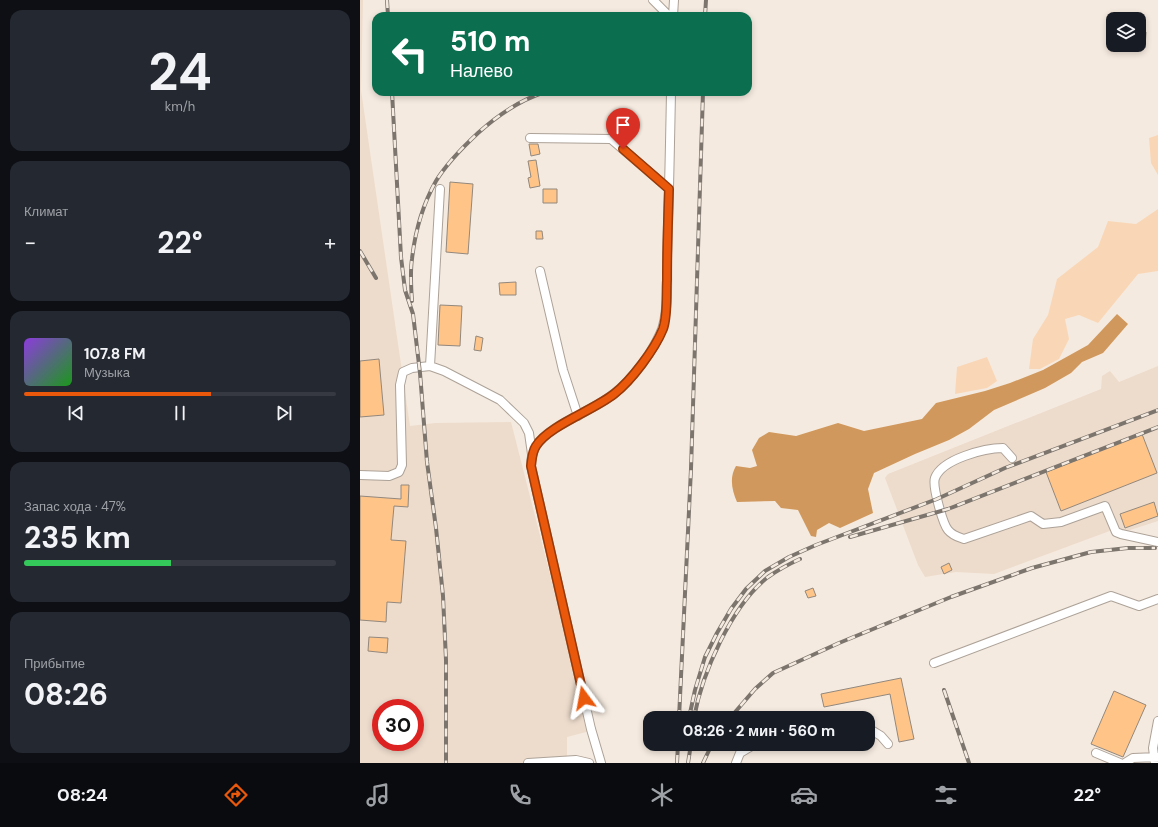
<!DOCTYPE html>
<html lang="ru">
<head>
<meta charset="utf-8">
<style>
	body { margin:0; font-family:"DM Sans",sans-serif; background:#242831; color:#f1f3f6; height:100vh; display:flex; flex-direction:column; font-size:15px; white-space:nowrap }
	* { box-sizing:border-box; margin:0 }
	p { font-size:13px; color:#9ea1a6 }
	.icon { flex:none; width:22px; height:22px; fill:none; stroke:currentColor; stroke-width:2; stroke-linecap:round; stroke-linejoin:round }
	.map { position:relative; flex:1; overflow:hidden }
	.panel { display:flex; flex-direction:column; gap:10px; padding:10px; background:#0d0f14; width:360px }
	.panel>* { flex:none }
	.top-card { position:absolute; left:12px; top:12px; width:380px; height:84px; border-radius:12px; box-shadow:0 2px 6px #0003; background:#0b6e4f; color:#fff; overflow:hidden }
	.buttons { position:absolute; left:746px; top:12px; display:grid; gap:8px }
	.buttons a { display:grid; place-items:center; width:40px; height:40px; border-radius:8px; background:#171b24; box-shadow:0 2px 6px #0003; font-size:20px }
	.speed { position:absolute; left:12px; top:699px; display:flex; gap:8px; font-size:20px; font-weight:700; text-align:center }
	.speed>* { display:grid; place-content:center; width:52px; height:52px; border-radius:50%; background:#171b24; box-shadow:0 2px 6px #0003; line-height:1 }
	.speed .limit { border:6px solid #d22; background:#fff; color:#111 }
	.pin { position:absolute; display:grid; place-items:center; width:34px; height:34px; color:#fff; margin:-41px -17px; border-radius:50% 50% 50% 0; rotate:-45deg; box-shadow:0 0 4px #0007 }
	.pin .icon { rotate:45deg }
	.me { position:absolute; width:44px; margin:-22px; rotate:347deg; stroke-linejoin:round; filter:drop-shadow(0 0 3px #0008) }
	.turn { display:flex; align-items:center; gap:14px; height:84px; padding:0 12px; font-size:18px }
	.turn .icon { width:52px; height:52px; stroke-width:2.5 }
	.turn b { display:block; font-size:28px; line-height:34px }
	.big { font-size:30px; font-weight:700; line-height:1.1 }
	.panel .tile { flex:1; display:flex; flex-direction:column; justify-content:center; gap:6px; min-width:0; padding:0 14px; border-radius:12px; background:#242831 }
	.panel .dial { align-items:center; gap:0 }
	.dial b { font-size:52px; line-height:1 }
	.song { display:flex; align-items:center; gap:12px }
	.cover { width:48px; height:48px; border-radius:6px; background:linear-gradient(135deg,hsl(270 70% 55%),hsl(120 70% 35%)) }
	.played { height:4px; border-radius:2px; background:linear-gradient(90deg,#ea580c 60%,#363941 60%) }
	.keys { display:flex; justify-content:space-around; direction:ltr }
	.heat { display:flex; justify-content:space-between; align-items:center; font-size:22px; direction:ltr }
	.charge { height:6px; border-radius:3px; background:linear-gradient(90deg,#34c759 47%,#363941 0) }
	.trip { position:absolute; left:283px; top:711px; width:232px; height:40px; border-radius:12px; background:#171b24; box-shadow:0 2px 6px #0003; font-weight:700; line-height:40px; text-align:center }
	.tab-bar { display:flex; height:64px; justify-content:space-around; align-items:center; background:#090b0e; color:#9ea1a6 }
	.tab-bar .icon { width:28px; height:28px }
	.tab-bar .active { color:#ea580c }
	.tab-bar b { font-size:18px; color:#f1f3f6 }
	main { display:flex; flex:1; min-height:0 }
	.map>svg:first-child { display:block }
	.built { fill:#eddccc; fill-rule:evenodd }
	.green { fill:#f9d7b6 }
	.water { fill:#d0985c }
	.building { fill:#ffc487; stroke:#92887e }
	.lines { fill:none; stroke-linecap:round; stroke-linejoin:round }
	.minor-casing { stroke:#ada298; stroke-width:10 }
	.minor { stroke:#fff; stroke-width:8 }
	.rail-casing { stroke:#7c756e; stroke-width:4 }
	.rail { stroke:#f5eadf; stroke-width:2.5; stroke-dasharray:8; stroke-linecap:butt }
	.route-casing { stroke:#983908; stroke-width:10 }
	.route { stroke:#ea580c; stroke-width:7 }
</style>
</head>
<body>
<main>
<section class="panel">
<div class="tile dial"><b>24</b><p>km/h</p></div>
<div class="tile"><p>Климат</p>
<div class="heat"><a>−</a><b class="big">22°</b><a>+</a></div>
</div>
<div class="tile">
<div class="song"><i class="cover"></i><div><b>107.8 FM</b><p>Музыка</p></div></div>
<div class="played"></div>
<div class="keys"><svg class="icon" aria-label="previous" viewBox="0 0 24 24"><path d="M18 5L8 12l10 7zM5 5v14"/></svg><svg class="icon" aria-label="pause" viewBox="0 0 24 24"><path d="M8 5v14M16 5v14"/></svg><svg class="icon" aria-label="next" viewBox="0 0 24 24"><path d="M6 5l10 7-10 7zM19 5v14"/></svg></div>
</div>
<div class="tile"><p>Запас хода · 47%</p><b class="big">235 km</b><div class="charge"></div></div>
<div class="tile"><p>Прибытие</p><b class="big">08:26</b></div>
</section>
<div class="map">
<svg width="798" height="763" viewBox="0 0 798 763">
	<rect width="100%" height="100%" fill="#f5eadf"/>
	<path class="built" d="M 0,0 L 3,0 L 1,90 L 50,426 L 75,423 L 151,422 L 230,731 L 207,737 L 207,763 L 0,763 ZM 21,708 L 55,708 L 55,742 L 21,742 Z
		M 798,366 L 798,521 L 764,532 L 755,529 L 634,574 L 596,572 L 565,577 L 558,565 L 525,478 L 528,474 L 741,389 L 742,376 L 750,371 L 759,382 Z"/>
	<path class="green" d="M 798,135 L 798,175 L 791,163 L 789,138 Z
		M 798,209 L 798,271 L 778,274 L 738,323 L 719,315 L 705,319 L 709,339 L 699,359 L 680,369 L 669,369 L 673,339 L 688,315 L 697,279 L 738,247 L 748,221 L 776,224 Z
		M 627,357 L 637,381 L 627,388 L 595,394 L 597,367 Z"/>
	<path class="water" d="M 757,314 L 768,324 L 743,353 L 722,362 L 711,373 L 685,388 L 634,410 L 609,429 L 589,440 L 555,454 L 514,473 L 508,489 L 513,513 L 480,528 L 469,523 L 457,530 L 456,537 L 451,536 L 438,510 L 421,508 L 415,501 L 377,502 C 372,490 369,478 376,466 L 390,468 L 397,466 L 392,450 L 399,438 L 409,432 L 436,436 L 478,423 L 504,431 L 562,419 L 576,403 L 625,391 L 650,383 L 683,370 L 728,345 Z"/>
	<path class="building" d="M 779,31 L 786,32 L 785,48 L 779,48 Z
		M 169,144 L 178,144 L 180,154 L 171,156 Z
		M 176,160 L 180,186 L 170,188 L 168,178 L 171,177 L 168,161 Z
		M 90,182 L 113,184 L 108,254 L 86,252 Z
		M 183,189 L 197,189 L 197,203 L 183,203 Z
		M 176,231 L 182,231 L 183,239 L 176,239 Z
		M 156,282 L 156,295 L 140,295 L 139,283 Z
		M 80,305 L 102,306 L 100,346 L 78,345 Z
		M 116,336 L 123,338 L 121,351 L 114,350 Z
		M 19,359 L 24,415 L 0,417 L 0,361 Z
		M 782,434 L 797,473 L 701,511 L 686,472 Z
		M 41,485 L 49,485 L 48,507 L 34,506 L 31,540 L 46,541 L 41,603 L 27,602 L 26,622 L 0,620 L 0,496 L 41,499 Z
		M 794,502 L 798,516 L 765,528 L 760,514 Z
		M 589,563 L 592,570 L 584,574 L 581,567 Z
		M 453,588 L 456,596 L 448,598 L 445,591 Z
		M 9,637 L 28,638 L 27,653 L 8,651 Z
		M 541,678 L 554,739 L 539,742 L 530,694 L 464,707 L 461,694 Z
		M 754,691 L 786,705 L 763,757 L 731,744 Z"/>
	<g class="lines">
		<g class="minor-casing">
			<path id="minor" d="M 293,0 L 309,16
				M 313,16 L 314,0
				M 170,138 L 251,139 L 309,189
				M 180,271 L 203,370 L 218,416
				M 70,366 L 80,189
				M 652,458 L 643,448 C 625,448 582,459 575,478 C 572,486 583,524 588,530 C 593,536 598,537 604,539 L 671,516 L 683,524 L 701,522 L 745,506 L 756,532 L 761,534 L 798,542
				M 0,475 L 29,476 L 39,472 L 42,465 L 40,385 L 43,372 L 52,368 L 70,366 L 84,371 L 140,400 L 164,423 L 169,433 L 172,454
				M 574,663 L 751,596 L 779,606 L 798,599
				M 472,718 L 480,716 L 484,718
				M 508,728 L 521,736 L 528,744
				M 736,753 L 760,763
				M 168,763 L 216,760 L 229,763
				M 241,763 L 231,729 L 171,466 C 171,459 172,452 176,446 C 190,424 236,410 256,392 C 273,378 291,354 300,334 C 309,316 307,278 307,256 C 309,201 310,147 311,92
				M 376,763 L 380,753 L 395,744
				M 765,763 L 773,758 L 798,757
				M 795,763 L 793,748 L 798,721"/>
		</g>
		<use href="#minor" class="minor"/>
		<g class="rail-casing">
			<path id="rail" d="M 27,0 L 28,16
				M 345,16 L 346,0
				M 32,92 L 41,257 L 45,290 L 53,314 L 60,373 L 67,462 L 76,528 L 83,596 L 86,660 L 86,763
				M 0,251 L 16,278
				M 52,301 C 51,287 50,272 52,259 C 55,232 63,204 76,181 C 87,163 103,147 118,133 C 138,115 160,100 185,92
				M 490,537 L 588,509 L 798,427
				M 584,690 L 609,763
				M 319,718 L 331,469 L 343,92
				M 329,718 L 335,690 L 345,657 L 357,633 L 371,609 L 386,589 L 405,571 L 429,557 L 456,545 L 577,499 L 645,468 L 798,410
				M 334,718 C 342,673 372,605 408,577 C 418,570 429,564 440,559
				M 370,718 L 395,689 L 413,673 L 479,643 L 591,597 L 672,568 L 731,552 L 768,548 L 795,548
				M 317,763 L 318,744
				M 328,763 L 331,744
				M 343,763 L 352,744"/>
		</g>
		<use href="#rail" class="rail"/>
	</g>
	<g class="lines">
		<g class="route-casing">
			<path id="route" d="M 224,698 L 171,466 C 172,459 172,452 176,446 C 188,426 234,410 254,394 C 271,381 295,349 303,329 C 308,315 306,295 307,280 C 307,250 308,220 309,189 L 263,149"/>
		</g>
		<use href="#route" class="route"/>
	</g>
</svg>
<div class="buttons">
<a><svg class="icon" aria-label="layers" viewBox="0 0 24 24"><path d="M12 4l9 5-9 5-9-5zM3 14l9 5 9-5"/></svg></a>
</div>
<div class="speed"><div class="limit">30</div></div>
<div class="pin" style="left:263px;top:149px;background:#d93025"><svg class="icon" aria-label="arrive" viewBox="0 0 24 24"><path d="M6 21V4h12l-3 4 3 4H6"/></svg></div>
<svg class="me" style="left:224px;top:698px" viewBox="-20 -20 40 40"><path d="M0-17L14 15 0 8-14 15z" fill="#ea580c" stroke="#fff" stroke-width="4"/></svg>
<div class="trip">08:26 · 2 мин · 560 m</div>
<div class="top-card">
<div class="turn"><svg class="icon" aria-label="left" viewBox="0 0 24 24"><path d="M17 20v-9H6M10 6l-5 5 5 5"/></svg><div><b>510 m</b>Налево</div></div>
</div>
</div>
</main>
<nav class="tab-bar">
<b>08:24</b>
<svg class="icon active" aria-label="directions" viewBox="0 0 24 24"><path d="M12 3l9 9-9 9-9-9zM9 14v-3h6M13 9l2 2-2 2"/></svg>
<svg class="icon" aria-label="music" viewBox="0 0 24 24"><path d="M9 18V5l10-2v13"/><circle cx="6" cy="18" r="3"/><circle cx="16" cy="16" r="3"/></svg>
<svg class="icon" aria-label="phone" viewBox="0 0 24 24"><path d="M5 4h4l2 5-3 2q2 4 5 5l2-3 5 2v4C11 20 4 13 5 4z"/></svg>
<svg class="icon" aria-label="climate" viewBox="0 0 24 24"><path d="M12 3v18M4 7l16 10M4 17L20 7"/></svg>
<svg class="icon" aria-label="car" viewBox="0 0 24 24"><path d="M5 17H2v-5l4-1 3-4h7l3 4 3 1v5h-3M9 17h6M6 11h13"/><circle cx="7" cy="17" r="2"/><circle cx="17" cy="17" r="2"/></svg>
<svg class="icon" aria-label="filters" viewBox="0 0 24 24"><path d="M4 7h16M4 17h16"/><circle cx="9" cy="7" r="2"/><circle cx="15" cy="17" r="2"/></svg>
<b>22°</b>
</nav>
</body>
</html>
